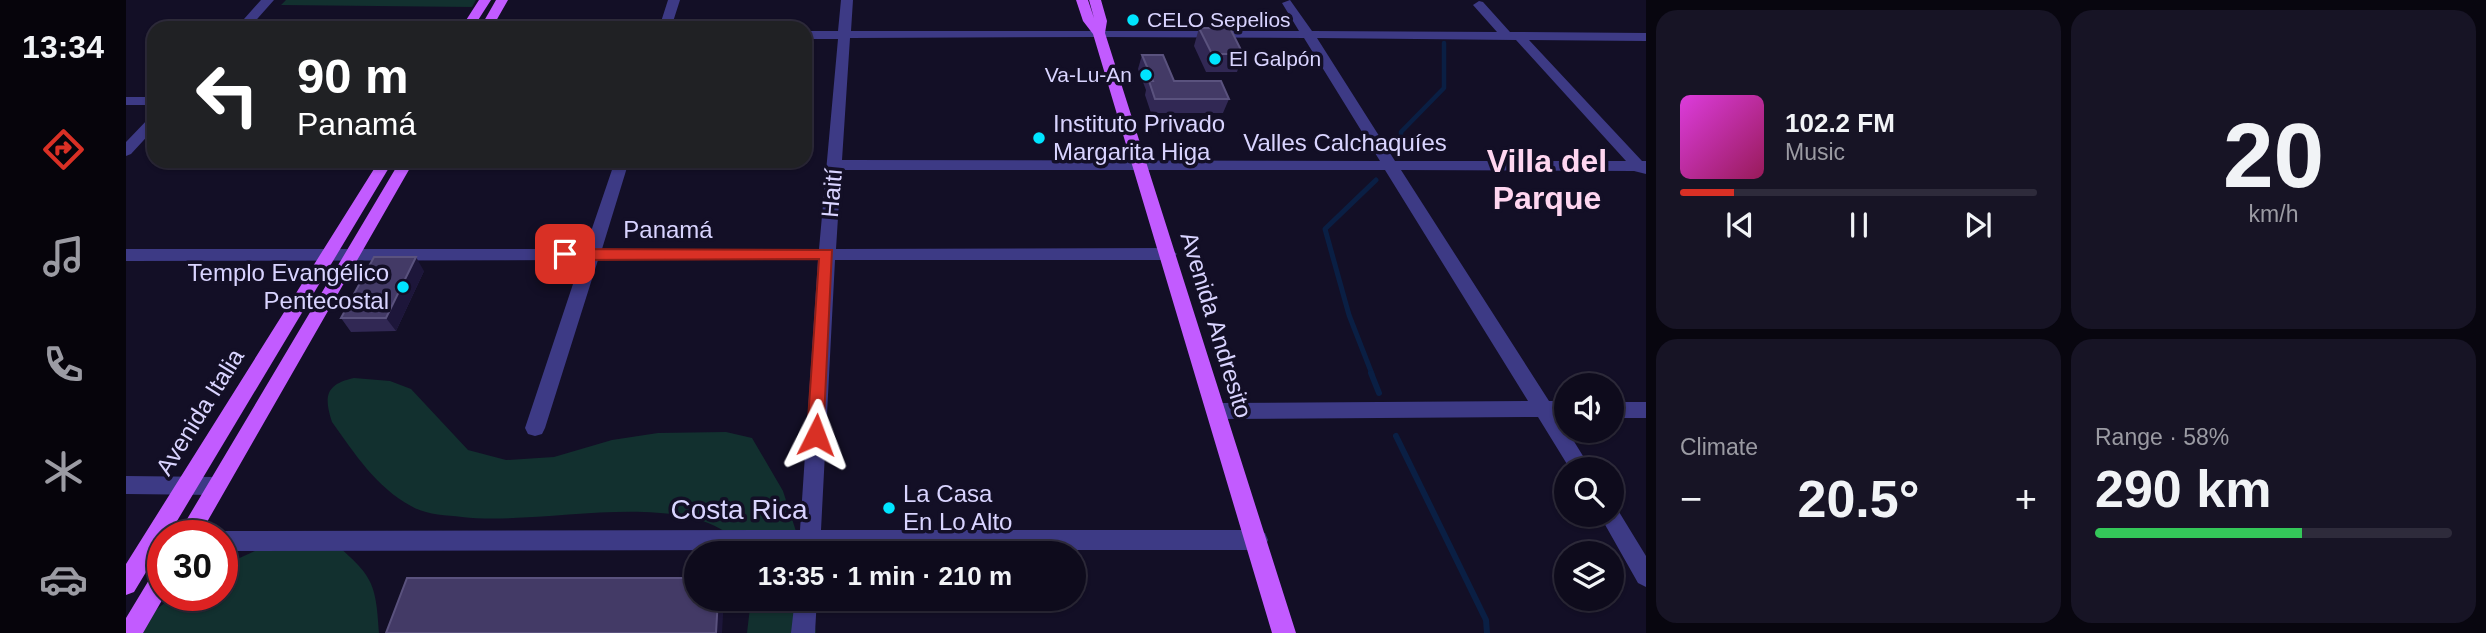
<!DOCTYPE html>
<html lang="en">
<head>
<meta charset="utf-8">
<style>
	body { margin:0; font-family:Helvetica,sans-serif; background:#171425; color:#f1f3f6; height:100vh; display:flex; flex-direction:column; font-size:26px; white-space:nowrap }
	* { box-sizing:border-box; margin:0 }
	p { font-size:23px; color:#9b9ba3 }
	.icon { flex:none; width:38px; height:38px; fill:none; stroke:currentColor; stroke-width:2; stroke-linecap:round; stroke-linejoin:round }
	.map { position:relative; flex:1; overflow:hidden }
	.side { display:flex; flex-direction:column; gap:10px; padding:10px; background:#08060f; width:840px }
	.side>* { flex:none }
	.banner { position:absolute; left:21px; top:21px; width:665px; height:147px; border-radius:21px; box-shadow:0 2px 5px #0004,0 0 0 2px #2e2b3b; background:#202124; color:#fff; overflow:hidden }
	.controls { position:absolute; left:1428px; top:373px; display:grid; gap:14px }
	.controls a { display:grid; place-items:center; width:70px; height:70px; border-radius:50%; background:#0e0b1c; box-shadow:0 2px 5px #0004,0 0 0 2px #2e2b3b; font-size:35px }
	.speed { position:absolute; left:21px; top:520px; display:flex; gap:14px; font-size:35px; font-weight:700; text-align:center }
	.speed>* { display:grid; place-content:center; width:91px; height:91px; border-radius:50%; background:#0e0b1c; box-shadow:0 2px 5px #0004,0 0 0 2px #2e2b3b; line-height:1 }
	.speed .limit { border:10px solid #d22; background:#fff; color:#111 }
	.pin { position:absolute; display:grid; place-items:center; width:60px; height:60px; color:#fff; margin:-30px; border-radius:14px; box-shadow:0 4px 10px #0006 }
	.me { position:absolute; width:77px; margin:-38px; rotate:3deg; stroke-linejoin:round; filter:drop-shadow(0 0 5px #0008) }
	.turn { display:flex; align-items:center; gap:24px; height:147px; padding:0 35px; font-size:32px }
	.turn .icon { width:91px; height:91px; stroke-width:2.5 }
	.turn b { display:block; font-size:49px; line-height:60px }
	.big { font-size:52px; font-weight:600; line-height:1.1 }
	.side .card { flex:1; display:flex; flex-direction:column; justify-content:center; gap:10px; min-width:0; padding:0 24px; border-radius:21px; background:#171425 }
	.side .dial { align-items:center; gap:0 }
	.dial b { font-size:91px; line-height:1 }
	.song { display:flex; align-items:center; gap:21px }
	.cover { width:84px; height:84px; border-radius:10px; background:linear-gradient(135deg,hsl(300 70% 55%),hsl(330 70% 35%)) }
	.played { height:7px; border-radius:4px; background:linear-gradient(90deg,#d93025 15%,#2e2b3b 15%) }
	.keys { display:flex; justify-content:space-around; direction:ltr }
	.heat { display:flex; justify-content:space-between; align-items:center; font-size:38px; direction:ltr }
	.charge { height:10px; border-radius:5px; background:linear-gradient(90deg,#34c759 58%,#2e2b3b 0) }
	.side .tiles { flex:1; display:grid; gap:10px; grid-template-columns:repeat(2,1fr) }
	.trip { position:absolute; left:558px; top:541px; width:402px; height:70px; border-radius:35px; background:#0e0b1c; box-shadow:0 2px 5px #0004,0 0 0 2px #2e2b3b; font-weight:600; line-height:70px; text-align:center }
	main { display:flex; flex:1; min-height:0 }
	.tab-bar { display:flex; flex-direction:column; width:126px; justify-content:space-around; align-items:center; background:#06040b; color:#9b9ba3 }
	.tab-bar .icon { width:49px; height:49px }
	.tab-bar .selected { color:#d93025 }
	.tab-bar b { font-size:32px; color:#f1f3f6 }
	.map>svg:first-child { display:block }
	.green { fill:#12302f }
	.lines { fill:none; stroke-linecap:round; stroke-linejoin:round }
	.stream-far2 { stroke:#0a1f44; stroke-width:4.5 }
	.stream-far1 { stroke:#0a1f44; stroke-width:5 }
	.stream { stroke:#0a1f44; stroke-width:6 }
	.minor { fill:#3d3a85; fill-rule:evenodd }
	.major { fill:#c25bff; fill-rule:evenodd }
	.wall { fill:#312854 }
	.shaded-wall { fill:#1d163a }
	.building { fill:#433a66; stroke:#5a527e; stroke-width:2 }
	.route { fill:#d93025; stroke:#8d1f18; stroke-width:2 }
	.poi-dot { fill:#00e5ff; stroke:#130f26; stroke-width:2.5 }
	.labels { text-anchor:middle; stroke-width:7; stroke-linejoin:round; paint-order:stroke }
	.far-poi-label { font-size:21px; fill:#d9d4ff; stroke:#130f26; text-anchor:start }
	.poi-label { font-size:24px; fill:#d9d4ff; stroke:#130f26; text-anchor:start }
	.street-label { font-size:24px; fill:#d9d4ff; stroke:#130f26 }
	.near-street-label { font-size:28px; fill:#d9d4ff; stroke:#130f26 }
	.district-label { font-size:32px; font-weight:bold; fill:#ffd6f0; stroke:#130f26 }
</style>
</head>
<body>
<main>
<nav class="tab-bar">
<b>13:34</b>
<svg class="icon selected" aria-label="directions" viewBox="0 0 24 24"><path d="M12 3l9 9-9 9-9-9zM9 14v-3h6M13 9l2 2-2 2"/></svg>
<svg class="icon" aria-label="music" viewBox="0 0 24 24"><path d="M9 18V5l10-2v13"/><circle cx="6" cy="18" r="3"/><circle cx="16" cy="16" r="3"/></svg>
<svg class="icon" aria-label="phone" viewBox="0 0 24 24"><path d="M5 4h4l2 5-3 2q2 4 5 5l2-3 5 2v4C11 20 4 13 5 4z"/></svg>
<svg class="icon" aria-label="climate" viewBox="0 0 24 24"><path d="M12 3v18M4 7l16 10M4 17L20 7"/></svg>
<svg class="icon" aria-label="car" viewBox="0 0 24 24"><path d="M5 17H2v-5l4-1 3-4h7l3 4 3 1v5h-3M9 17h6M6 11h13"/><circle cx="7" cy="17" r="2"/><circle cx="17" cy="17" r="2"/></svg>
</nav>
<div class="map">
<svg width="1520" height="633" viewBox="0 0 1520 633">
	<rect width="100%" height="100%" fill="#130f26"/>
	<path class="green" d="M 160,0 L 350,0 L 346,7 L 155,5 Z
		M 228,378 L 264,381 L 285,389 L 342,450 L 380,460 L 428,457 L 486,440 L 532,433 L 600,432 L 626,438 L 657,491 L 677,553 L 621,553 C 614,546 607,536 598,531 C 535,492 411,526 336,517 C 319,515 300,515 285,506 C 250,487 229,454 206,422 C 197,395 201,384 228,378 Z
		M 205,540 C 245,575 250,579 253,633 L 0,633 L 49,595 L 96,595 L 96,566 L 149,542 Z
		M 625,599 L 685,599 L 690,633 L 621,633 Z"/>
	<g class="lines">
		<path class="stream-far2" d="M 1275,153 L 1275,132 L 1318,88 L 1318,43"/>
		<path class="stream-far1" d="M 1246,374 L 1223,315 L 1199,229 L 1250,180"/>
		<path class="stream" d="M 1245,373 L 1253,393
			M 1270,436 L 1360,620 L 1361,633"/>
		<path class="minor" d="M 135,0 L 148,0 L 123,28 L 110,28 Z
			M 542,0 L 554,0 L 545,28 L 533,28 Z
			M 715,0 L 727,0 L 725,31 L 1173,31 L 1156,3 L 1164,0 L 1186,31 L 1371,32 L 1347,5 L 1353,1 L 1357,2 L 1384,32 L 1520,33 L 1520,41 L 1403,40 L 1516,161 L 1520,161 L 1520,174 L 1508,171 L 1275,170 L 1423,401 L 1440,401 L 1440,417 L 1433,417 L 1465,469 L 1444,469 L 1412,417 L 1091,419 L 1084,417 L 1081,411 L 1084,405 L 1091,403 L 1402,401 L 1259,170 L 715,170 L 710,249 L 1043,248 L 1051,254 L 1043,260 L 709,260 L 695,530 L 1131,530 L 1139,533 L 1142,540 L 1139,547 L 1131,550 L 694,550 L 694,553 L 672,553 L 672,550 L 96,551 L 96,536 L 88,536 L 96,531 L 674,530 L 692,260 L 472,260 L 419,428 L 416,434 L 409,436 L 402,434 L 399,428 L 455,260 L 0,261 L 0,249 L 459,249 L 489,161 L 503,161 L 476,249 L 693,249 L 712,39 L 679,39 L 679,31 L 712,31 ZM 973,37 L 1178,38 L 1254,161 L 716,160 L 724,38 ZM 1191,38 L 1390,40 L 1500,161 L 1269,161 Z
			M 0,97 L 28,97 L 28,105 L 0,105 Z
			M 28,117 L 28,129 L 5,154 L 0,156 L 0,142 L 23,118 Z
			M 1486,402 L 1520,402 L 1520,418 L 1486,418 Z
			M 0,476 L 90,477 L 97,480 L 100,486 L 97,492 L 90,495 L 0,494 Z
			M 1486,505 L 1490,507 L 1520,556 L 1520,587 L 1512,583 L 1473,514 L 1486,514 Z
			M 669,598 L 691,598 L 689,633 L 665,633 Z"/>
		<path class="major" d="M 353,0 L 365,0 L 347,28 L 335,28 Z
			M 370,0 L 382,0 L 366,28 L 354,28 Z
			M 950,0 L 962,0 L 968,18 L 963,0 L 975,0 L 981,21 L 979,33 L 1170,633 L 1146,633 L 967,34 L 957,21 Z
			M 253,161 L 267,161 L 42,536 L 37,536 L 37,544 L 8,592 L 0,595 L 0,564 Z
			M 274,161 L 288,161 L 73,536 L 51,536 Z
			M 37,567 L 39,595 L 17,633 L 0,633 L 0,618 L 29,570 Z"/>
	</g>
	<path class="wall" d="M 1073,28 L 1117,54 L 1111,72 L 1080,72 L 1068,46 Z
		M 1016,55 L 1048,81 L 1103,99 L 1097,113 L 1025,113 L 1019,95 L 1020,90 L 1012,69 Z
		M 298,271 L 270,331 L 225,332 L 215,318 Z"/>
	<path class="shaded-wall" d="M 290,257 L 298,271 L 270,331 L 260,318 Z
		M 592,598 L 598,598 L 596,633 L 590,633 Z"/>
	<path class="building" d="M 1073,28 L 1104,28 L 1117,54 L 1086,54 Z
		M 1016,55 L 1037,55 L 1048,81 L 1095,81 L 1103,99 L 1029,99 L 1023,81 L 1027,81 Z
		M 248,257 L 290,257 L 260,318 L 215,318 Z
		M 281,578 L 570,578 L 570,598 L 592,598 L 590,633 L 260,633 Z"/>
	<path class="route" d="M 439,249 L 706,250 L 697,441 L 690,443 L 681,435 L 693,259 L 439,260 L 432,254 Z"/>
	<g class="poi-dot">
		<circle cx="1007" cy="20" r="7"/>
		<circle cx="1089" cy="59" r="7"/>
		<circle cx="1020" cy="75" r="7"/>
		<circle cx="913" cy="138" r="7"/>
		<circle cx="277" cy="287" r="7"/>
		<circle cx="763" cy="508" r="7"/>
	</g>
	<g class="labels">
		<g class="far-poi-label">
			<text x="1021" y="27">CELO Sepelios</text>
			<text x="1103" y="66">El Galpón</text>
			<text x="1006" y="82" text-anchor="end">Va-Lu-An</text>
		</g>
		<g class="poi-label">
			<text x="927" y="132">Instituto Privado<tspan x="927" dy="28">Margarita Higa</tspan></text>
			<text x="263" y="281" text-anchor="end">Templo Evangélico<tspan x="263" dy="28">Pentecostal</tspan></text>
			<text x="777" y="502">La Casa<tspan x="777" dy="28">En Lo Alto</tspan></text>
		</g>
		<g class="street-label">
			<text x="1219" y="151">Valles Calchaquíes</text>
			<text transform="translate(706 193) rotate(-85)" y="8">Haití</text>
			<text x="542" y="238">Panamá</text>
			<text transform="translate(1090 325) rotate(73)" y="8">Avenida Andresito</text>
			<text transform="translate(74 412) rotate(-58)" y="8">Avenida Italia</text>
		</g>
		<g class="near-street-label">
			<text x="613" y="519">Costa Rica</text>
		</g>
		<g class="district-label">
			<text x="1421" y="172">Villa del<tspan x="1421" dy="37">Parque</tspan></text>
		</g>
	</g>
</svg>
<div class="controls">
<a><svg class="icon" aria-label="sound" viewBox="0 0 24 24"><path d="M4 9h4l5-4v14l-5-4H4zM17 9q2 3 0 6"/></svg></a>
<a><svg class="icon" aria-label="search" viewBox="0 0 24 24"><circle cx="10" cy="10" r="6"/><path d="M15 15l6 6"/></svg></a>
<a><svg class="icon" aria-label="layers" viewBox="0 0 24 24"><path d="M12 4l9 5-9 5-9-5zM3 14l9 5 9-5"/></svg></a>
</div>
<div class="speed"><div class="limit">30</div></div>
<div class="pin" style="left:439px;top:254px;background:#d93025"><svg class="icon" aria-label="arrive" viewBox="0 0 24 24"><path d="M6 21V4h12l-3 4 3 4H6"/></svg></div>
<svg class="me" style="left:690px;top:435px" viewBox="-20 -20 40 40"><path d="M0-17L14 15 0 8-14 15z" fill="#d93025" stroke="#fff" stroke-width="4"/></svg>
<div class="trip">13:35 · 1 min · 210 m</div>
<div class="banner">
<div class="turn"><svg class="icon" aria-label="left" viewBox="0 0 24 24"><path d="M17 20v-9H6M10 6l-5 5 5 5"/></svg><div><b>90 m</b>Panamá</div></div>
</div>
</div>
<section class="side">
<div class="tiles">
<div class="card">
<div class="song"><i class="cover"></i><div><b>102.2 FM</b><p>Music</p></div></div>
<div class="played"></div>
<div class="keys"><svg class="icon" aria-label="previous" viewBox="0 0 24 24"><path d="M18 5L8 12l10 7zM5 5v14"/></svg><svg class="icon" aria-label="pause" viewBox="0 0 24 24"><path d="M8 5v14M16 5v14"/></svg><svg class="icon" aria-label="next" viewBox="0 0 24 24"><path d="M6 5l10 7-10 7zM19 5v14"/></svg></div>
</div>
<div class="card dial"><b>20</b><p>km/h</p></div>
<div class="card"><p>Climate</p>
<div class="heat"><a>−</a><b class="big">20.5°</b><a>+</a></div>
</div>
<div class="card"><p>Range · 58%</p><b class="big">290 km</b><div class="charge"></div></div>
</div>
</section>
</main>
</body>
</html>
